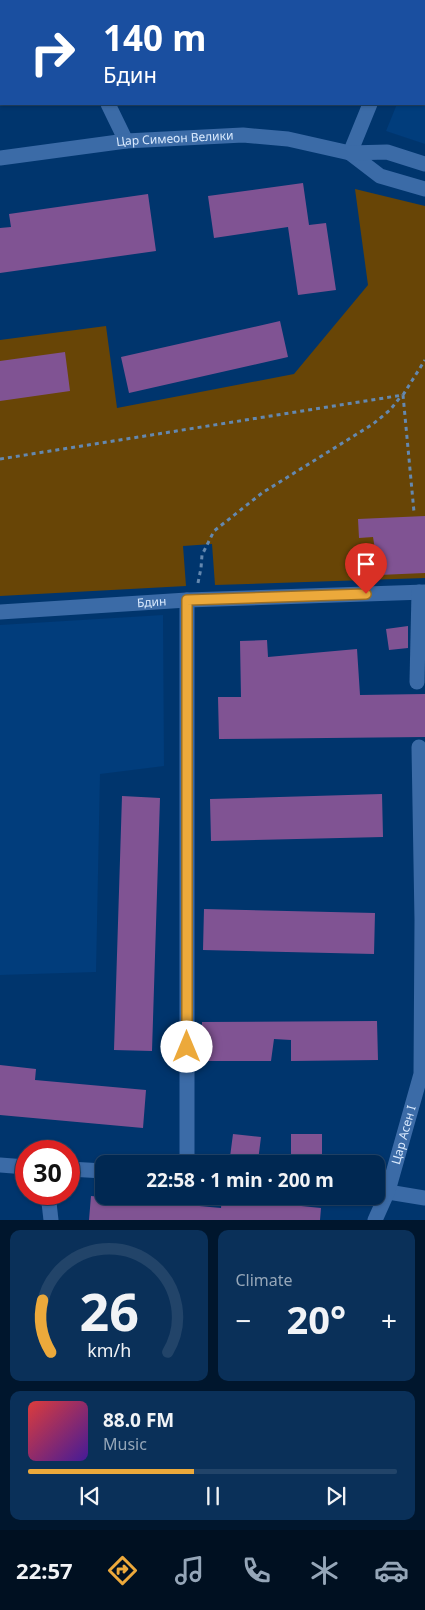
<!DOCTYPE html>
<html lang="en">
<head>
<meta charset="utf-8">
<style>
	body { margin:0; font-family:"Noto Sans",sans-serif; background:#0a3059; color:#f1f3f6; height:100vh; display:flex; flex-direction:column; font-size:19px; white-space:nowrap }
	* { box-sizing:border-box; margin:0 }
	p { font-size:16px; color:#95a6b8 }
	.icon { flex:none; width:28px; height:28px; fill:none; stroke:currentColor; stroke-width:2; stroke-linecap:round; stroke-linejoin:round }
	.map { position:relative; height:1220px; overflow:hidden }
	.side { display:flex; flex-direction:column; gap:10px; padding:10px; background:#00162d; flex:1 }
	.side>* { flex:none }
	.banner { position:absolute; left:0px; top:0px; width:425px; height:105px; box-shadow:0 1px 4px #0004,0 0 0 1px #224469; background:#1a4fa0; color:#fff; overflow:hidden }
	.speed { position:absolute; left:15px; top:1140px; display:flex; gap:10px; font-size:25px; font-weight:700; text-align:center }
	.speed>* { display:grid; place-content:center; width:65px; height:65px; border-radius:50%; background:#002852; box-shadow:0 1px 4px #0004,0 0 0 1px #224469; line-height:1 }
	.speed .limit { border:8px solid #d22; background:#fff; color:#111 }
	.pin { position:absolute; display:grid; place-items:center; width:42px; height:42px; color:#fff; margin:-51px -21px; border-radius:50% 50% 50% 0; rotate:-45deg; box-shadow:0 0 5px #0007 }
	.pin .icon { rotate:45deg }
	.me { position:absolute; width:55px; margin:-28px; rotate:0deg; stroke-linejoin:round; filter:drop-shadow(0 0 4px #0008) }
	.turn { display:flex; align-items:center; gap:18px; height:105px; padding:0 20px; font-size:22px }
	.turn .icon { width:65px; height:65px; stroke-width:2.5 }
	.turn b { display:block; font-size:35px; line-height:42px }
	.big { font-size:38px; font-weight:700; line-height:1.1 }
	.side .tile { flex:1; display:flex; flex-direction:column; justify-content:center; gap:8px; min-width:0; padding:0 18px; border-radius:10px; background:#0a3059 }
	.side .dial { align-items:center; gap:0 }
	.dial svg { height:130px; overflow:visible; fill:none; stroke:#224469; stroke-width:7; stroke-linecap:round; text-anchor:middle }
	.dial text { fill:#f1f3f6; stroke:none }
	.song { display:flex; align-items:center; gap:15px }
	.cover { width:60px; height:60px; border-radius:8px; background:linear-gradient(135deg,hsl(0 70% 55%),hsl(260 70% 35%)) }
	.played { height:5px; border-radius:2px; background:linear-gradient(90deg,#eca93b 45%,#224469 45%) }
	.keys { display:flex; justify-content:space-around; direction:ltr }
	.heat { display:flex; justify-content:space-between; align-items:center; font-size:28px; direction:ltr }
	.side .tiles { flex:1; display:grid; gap:10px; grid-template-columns:1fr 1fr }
	.tile:last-child { grid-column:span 2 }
	.trip { position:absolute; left:95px; top:1155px; width:290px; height:50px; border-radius:10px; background:#002852; box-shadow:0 1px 4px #0004,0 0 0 1px #224469; font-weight:700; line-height:50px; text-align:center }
	.dock { display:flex; height:80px; justify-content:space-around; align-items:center; background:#001021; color:#95a6b8 }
	.dock .icon { width:35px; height:35px }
	.dock .current { color:#eca93b }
	.dock b { font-size:22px; color:#f1f3f6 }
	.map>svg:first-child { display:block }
	.built { fill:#013d7c }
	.green { fill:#684506 }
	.building { fill:#805393 }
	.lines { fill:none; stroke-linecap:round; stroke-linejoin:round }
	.path { stroke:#6488af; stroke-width:3; stroke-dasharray:4 4; stroke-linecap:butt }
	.street { stroke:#3b6ba7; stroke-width:15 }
	.secondary { stroke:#3b6ba7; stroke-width:15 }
	.route-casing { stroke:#996e26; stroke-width:12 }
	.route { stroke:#eca93b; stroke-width:9 }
	.labels { text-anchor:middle; stroke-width:5; stroke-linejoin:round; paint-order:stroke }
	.street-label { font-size:12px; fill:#daeafe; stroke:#0a1e37 }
</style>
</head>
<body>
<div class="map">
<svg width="425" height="1220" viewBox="0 0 425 1220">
	<rect width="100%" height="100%" fill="#00356d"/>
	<path class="built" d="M 425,32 L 425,144 L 386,131 L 397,104 L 424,104 Z
		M 163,615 L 164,766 L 100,774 L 96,972 L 0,975 L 0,625 Z"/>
	<path class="green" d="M 355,189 L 425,206 L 425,578 L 215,585 L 212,544 L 183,546 L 186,586 L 0,596 L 0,340 L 106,326 L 117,408 L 294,374 L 368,285 Z"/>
	<path class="building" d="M 303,183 L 309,225 L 326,223 L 336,290 L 298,295 L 288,227 L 214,238 L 208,196 Z
		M 148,194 L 156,251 L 0,273 L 0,228 L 11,227 L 9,214 Z
		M 280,321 L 288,357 L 129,393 L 121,357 Z
		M 65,352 L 70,391 L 0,401 L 0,361 Z
		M 425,516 L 425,573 L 379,575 L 373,537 L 359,538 L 358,519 Z
		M 408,626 L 408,648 L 389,650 L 386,629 Z
		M 267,640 L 268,657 L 357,649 L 360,695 L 425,694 L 425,737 L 219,739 L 218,697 L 241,697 L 240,641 Z
		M 382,794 L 383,837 L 211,841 L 210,799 Z
		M 122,796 L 160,798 L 152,1051 L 114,1050 Z
		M 204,909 L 375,913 L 374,954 L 203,950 Z
		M 377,1021 L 378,1060 L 291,1061 L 291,1040 L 274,1039 L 271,1061 L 202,1061 L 202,1022 Z
		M 0,1065 L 36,1069 L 35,1080 L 146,1090 L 143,1128 L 0,1115 Z
		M 233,1134 L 261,1137 L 258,1161 L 230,1157 Z
		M 291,1134 L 322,1134 L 322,1163 L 291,1163 Z
		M 91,1196 L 221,1208 L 222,1198 L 321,1208 L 320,1220 L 89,1220 Z"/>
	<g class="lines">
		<path class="path" d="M 403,395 L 414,512
			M 0,459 L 403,395 L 425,360
			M 198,583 L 201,568 L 202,555 L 214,531 L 262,493 L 373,424 L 390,410 L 402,395"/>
		<g class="street">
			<path d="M 58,0 L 59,1"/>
			<path d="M 366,0 L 367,1"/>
			<path d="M 410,1 L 411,0"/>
			<path d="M 108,104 L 126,141"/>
			<path d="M 350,153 L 370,104"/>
			<path id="s1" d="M 0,612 L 187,600 L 425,592"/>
			<path d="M 417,682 L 419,592"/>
			<path d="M 187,1164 L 187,600"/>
			<path d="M 0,1165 L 26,1167"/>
			<path d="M 69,1169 L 104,1171"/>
			<path d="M 376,1190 L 425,1198"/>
			<path d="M 48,1194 L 51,1220"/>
			<path id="s2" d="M 375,1220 L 388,1191 L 421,1074 L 422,920 L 419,747"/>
		</g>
		<g class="secondary">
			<path d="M 350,153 L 380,176 L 425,189"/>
			<path id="s3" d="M 0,158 L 126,141 L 243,135 L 288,139 L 350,153 L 387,152 L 425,164"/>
		</g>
	</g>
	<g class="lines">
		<g class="route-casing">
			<path id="route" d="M 187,1047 L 187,600 L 366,594"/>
		</g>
		<use href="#route" class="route"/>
	</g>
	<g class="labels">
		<g class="street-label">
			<text dy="4" stroke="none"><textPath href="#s3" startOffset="176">Цар Симеон Велики</textPath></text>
			<text dy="4" stroke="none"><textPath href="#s1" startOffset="152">Бдин</textPath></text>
			<text dy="4" stroke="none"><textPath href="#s2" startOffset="90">Цар Асен I</textPath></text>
		</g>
	</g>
</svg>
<div class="speed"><div class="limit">30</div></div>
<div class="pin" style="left:366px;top:594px;background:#d93025"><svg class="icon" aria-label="arrive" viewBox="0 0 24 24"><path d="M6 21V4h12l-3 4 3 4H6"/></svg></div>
<svg class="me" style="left:187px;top:1047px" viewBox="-20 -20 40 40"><circle r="19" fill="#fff"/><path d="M0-13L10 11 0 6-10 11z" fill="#eca93b"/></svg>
<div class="trip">22:58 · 1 min · 200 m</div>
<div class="banner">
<div class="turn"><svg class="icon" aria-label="right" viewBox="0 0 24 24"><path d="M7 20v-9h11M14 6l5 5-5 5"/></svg><div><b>140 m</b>Бдин</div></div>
</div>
</div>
<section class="side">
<div class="tiles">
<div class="tile dial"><svg viewBox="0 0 100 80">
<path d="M14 69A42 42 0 1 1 86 69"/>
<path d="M14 69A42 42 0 0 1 9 37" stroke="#eca93b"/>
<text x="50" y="56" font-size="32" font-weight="700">26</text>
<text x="50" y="72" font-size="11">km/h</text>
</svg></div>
<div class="tile"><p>Climate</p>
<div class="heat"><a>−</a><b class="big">20°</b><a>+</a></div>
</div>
<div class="tile">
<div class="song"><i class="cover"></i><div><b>88.0 FM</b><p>Music</p></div></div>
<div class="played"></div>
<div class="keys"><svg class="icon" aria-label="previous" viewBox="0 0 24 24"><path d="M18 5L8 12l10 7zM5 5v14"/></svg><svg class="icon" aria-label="pause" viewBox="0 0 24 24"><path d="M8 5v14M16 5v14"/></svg><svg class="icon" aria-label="next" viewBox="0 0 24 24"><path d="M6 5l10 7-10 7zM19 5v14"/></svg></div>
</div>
</div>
</section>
<nav class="dock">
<b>22:57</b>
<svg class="icon current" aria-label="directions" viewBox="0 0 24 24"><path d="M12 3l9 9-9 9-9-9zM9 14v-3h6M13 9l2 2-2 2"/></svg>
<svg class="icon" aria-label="music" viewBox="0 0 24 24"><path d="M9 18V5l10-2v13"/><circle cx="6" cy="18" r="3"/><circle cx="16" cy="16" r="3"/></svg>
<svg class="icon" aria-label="phone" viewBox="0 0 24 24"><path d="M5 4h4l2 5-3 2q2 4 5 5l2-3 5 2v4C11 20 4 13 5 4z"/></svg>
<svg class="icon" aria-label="climate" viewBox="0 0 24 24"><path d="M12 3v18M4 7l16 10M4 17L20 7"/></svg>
<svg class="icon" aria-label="car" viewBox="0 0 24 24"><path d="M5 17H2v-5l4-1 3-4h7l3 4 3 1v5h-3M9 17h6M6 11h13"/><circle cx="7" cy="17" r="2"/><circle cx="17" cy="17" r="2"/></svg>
</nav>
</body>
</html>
